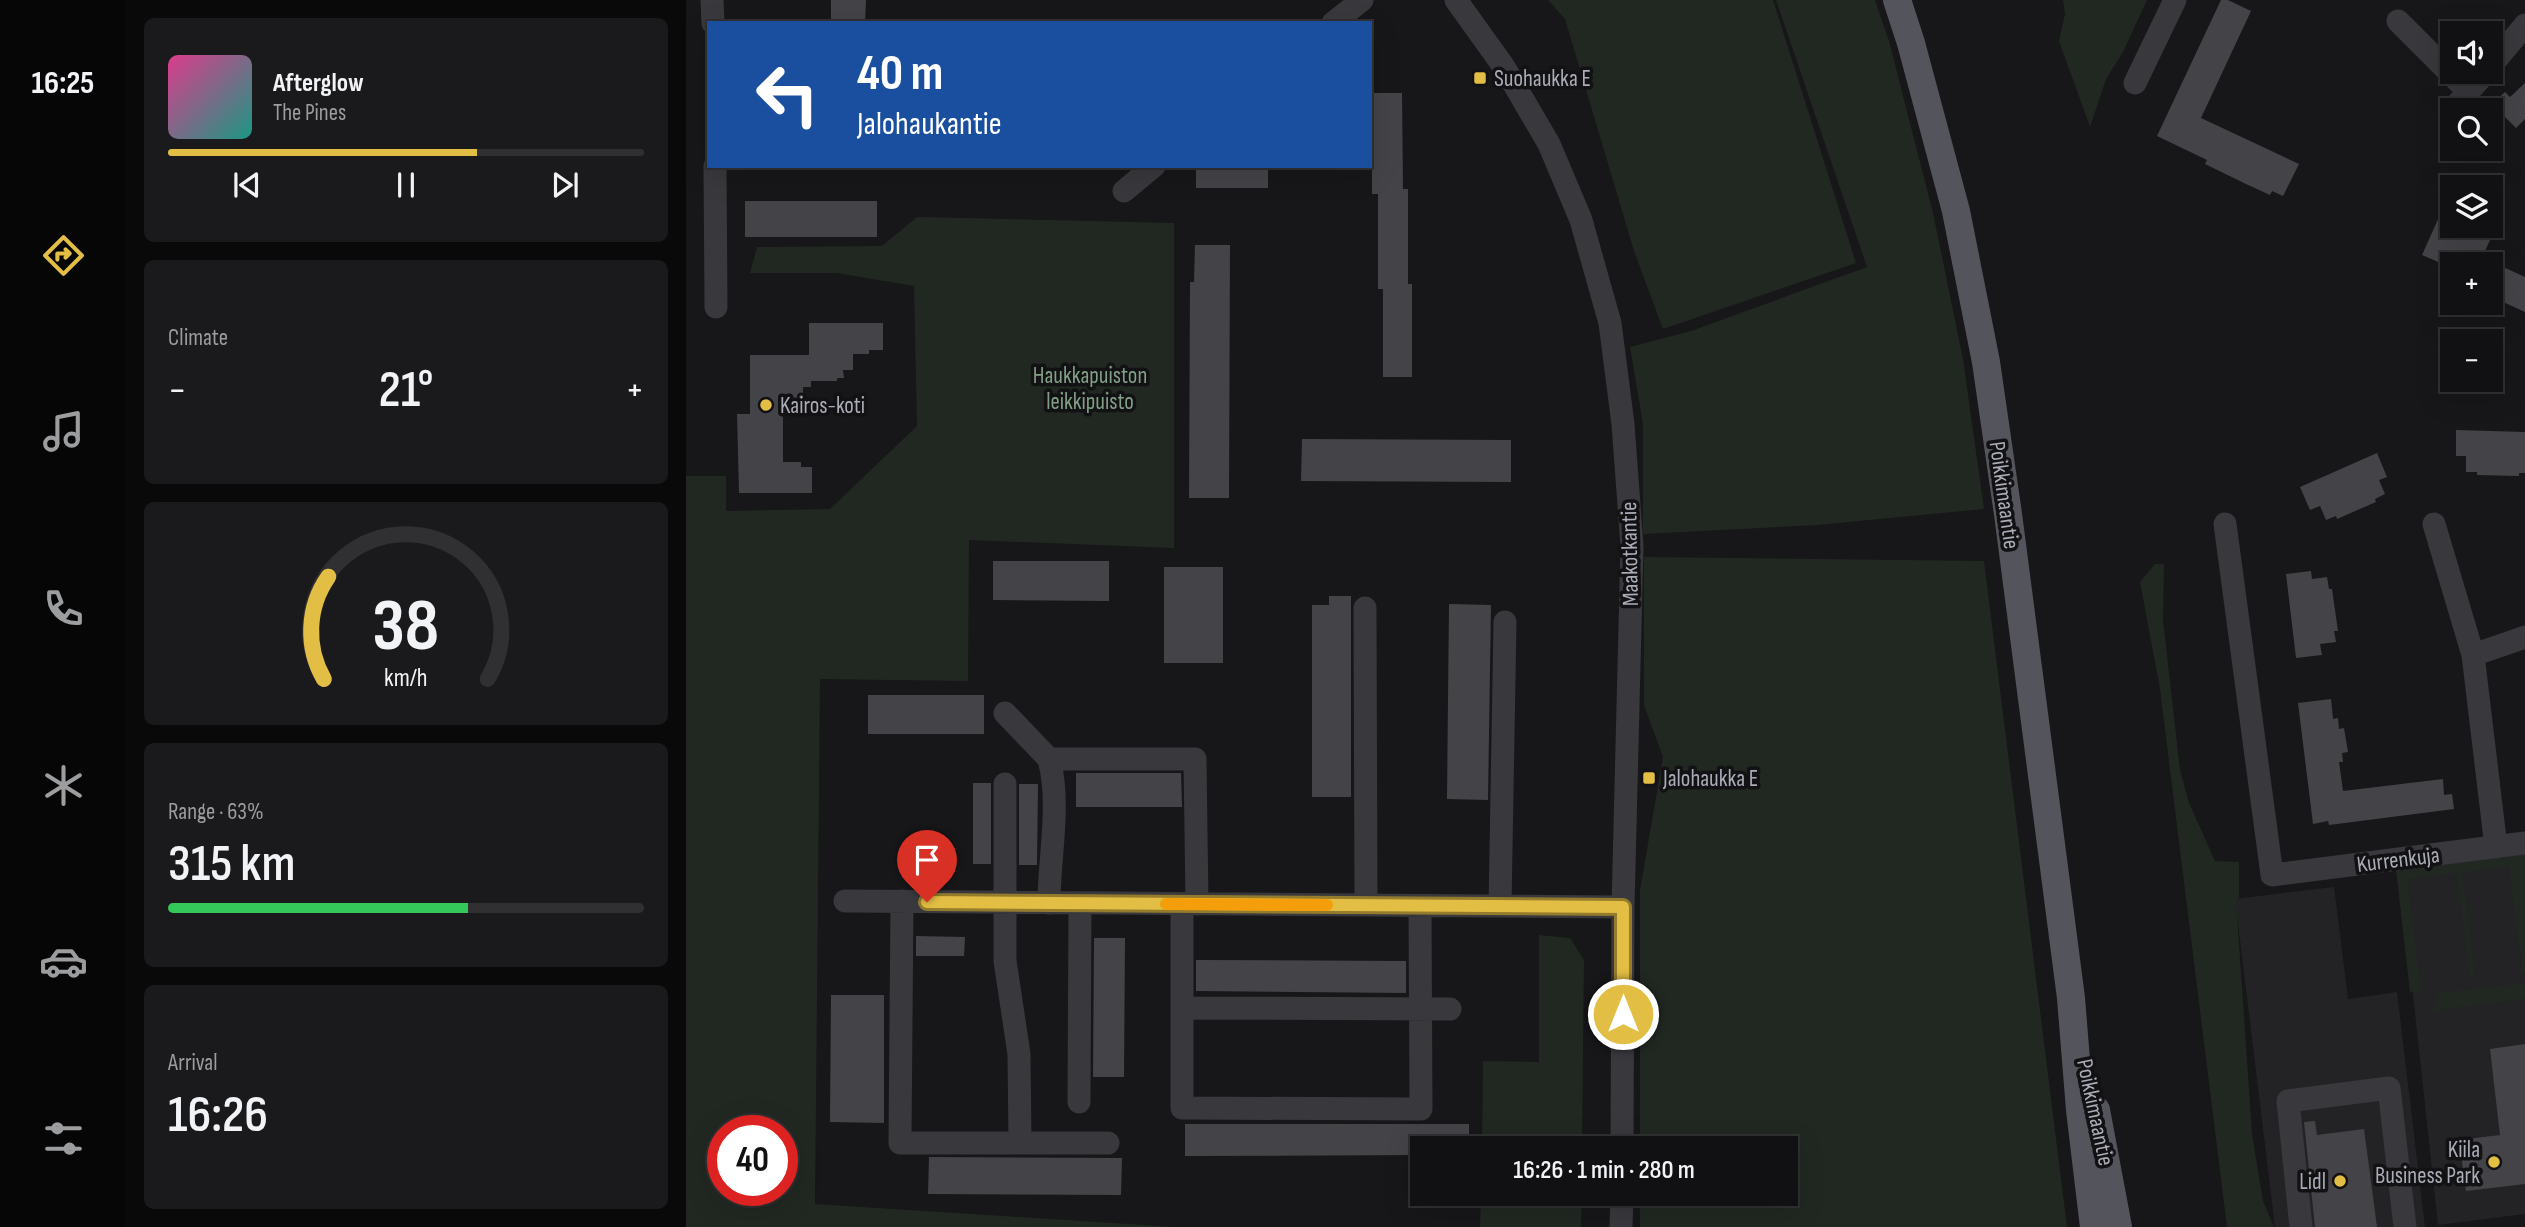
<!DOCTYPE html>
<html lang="en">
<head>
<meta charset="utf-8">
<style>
	body { margin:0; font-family:"Sofia Sans Condensed",sans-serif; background:#1a191b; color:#f1f3f6; height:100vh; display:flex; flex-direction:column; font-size:26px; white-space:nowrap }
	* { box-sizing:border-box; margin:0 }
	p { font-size:23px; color:#9c9d9f }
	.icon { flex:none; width:38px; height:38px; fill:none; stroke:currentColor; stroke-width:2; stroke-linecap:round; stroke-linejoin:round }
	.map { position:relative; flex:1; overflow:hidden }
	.side { display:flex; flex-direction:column; gap:18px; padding:18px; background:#09090a; width:560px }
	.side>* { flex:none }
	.guide { position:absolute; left:21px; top:21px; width:665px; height:147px; border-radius:0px; box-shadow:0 7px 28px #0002,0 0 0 2px #303032; background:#1a4fa0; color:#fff; overflow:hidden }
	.fabs { position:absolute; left:1754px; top:21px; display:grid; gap:14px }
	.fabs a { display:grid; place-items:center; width:63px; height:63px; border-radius:0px; background:#111012; box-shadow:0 7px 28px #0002,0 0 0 2px #303032; font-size:35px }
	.speed { position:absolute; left:21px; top:1115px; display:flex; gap:14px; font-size:35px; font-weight:700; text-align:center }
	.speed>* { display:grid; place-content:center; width:91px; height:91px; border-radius:50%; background:#111012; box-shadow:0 7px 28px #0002,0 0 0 2px #303032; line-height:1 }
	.speed .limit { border:10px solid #d22; background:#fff; color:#111 }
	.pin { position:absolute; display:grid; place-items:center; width:60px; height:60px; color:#fff; margin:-72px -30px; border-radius:50% 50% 50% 0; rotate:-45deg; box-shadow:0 0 7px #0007 }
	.pin .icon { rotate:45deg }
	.me { position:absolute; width:77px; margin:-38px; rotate:0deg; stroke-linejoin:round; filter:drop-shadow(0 0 5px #0008) }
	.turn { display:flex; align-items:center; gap:24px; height:147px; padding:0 35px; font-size:32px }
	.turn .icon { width:91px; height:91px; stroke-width:2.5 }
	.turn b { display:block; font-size:49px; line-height:60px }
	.big { font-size:52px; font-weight:600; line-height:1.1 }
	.side .tile { flex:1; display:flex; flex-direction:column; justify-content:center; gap:10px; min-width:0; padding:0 24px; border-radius:10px; background:#1a191b }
	.side .dial { align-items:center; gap:0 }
	.dial svg { height:182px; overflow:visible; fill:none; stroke:#303032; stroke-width:7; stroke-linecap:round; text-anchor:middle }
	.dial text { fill:#f1f3f6; stroke:none }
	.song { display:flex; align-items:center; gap:21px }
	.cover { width:84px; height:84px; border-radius:10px; background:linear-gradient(135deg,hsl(330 70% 55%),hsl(170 70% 35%)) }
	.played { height:7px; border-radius:4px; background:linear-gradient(90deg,#e3be44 65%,#303032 65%) }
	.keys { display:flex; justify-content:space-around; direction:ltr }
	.heat { display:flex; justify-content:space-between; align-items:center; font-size:38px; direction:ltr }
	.charge { height:10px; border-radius:5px; background:linear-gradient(90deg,#34c759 63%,#303032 0) }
	.trip { position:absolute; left:724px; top:1136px; width:388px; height:70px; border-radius:0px; background:#111012; box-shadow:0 7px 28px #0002,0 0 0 2px #303032; font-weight:600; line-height:70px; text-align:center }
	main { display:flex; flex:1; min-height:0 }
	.tabs { display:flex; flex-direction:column; width:126px; justify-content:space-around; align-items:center; background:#070607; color:#9c9d9f }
	.tabs .icon { width:49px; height:49px }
	.tabs .on { color:#e3be44 }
	.tabs b { font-size:32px; color:#f1f3f6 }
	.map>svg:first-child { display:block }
	.built { fill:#232325 }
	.green { fill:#212822; fill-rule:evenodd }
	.building { fill:#444448 }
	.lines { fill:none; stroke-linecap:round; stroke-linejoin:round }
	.minor { stroke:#38383d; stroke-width:23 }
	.major { stroke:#54555c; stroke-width:28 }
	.route-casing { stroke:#947c2c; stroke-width:18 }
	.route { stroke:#e3be44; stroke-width:12 }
	.slow { stroke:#f59e0b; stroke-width:12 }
	.poi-dot { fill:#e3be44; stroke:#121113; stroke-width:2.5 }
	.labels { text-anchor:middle; stroke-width:7; stroke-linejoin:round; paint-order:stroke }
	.poi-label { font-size:23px; fill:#aaacb7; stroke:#121113; text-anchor:start }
	.park-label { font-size:23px; fill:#82a087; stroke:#121113 }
	.street-label { font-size:23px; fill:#aaacb7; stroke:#121113 }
</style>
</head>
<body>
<main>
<nav class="tabs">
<b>16:25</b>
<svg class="icon on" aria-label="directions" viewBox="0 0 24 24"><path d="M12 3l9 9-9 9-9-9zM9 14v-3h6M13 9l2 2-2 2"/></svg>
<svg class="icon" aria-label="music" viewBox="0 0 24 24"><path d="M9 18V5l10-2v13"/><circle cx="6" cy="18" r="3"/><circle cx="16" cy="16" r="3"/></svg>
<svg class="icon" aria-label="phone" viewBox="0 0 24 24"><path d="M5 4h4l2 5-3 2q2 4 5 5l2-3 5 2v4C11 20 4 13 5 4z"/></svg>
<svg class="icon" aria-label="climate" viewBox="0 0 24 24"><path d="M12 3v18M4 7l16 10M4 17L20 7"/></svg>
<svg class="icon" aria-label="car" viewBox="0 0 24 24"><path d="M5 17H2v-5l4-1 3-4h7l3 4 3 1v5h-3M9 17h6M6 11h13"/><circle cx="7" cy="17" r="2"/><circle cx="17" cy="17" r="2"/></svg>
<svg class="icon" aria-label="filters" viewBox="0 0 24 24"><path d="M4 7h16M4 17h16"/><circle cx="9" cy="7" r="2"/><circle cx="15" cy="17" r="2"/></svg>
</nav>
<section class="side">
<div class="tile">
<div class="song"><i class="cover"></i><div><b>Afterglow</b><p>The Pines</p></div></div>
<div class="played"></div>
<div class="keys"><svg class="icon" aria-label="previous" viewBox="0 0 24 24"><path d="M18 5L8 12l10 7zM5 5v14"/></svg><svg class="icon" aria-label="pause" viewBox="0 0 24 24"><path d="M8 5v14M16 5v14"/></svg><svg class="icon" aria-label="next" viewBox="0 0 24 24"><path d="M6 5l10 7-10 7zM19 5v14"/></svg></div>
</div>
<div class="tile"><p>Climate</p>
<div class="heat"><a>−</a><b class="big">21°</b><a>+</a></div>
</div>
<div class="tile dial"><svg viewBox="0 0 100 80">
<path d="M14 69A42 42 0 1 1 86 69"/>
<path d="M14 69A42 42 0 0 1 16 24" stroke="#e3be44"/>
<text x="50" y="56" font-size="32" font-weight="700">38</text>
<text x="50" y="72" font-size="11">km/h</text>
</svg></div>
<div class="tile"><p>Range · 63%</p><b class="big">315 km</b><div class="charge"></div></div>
<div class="tile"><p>Arrival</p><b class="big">16:26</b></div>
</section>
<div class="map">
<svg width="1839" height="1227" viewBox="0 0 1839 1227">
	<rect width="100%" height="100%" fill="#171618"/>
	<path class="built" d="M 1839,858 L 1839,1214 L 1752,1225 L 1714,874 Z
		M 1648,887 L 1662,999 L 1711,992 L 1739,1227 L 1589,1227 L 1549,899 Z"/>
	<path class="green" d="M 862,0 L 1087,0 L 1170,263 L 977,329 L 948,251 L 879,19 Z
		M 1090,0 L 1189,0 L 1203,41 L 1247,213 L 1277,359 L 1298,509 L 1131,525 L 957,534 L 957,424 L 944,347 L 1005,331 L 1181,267 Z
		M 1377,0 L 1461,0 L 1437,52 L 1420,79 L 1404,127 L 1373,41 L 1379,14 Z
		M 231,217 L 488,223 L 488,548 L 283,540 L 282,681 L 134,679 L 129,1204 L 489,1227 L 0,1227 L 0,476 L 40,476 L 40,511 L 144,509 L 231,426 L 228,286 L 151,273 L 64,273 L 71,247 L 196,246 ZM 96,1130 L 96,1190 L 37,1190 L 37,1130 Z
		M 958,557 L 1298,561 L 1381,1227 L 954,1227 L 954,1194 L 1101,1194 L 1101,1148 L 954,1148 L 954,890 L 977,757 L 958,705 Z
		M 1469,564 L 1478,564 L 1477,620 L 1494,770 L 1503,803 L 1529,861 L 1553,862 L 1553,898 L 1550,899 L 1566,1134 L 1577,1201 L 1588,1227 L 1541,1227 L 1474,689 L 1454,582 Z
		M 1839,854 L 1839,972 L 1837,973 L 1823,866 L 1777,872 L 1789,978 L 1784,979 L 1771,873 L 1721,879 L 1735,990 L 1724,992 L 1710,870 Z
		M 853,935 L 884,938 L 898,960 L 896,1148 L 796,1148 L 797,1061 L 853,1062 Z
		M 1839,983 L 1839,999 L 1745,1011 L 1754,993 Z
		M 795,1194 L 896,1194 L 895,1227 L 794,1227 Z"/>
	<path class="building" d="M 145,0 L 180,0 L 179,23 L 145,23 Z
		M 1535,0 L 1542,0 L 1565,11 L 1515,118 L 1613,164 L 1597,196 L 1586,191 L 1584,195 L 1560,184 L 1519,164 L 1521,160 L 1471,136 Z
		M 1839,83 L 1839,119 L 1830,128 L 1806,104 L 1819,92 L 1824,97 Z
		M 686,93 L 716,93 L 717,189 L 722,189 L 722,284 L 726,284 L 726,377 L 697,377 L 697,289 L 692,289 L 692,194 L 686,194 Z
		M 510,169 L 582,169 L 582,188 L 510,188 Z
		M 59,201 L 191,201 L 191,237 L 59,237 Z
		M 1753,217 L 1766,222 L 1766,226 L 1773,226 L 1804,240 L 1793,264 L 1766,264 L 1766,268 L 1736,255 Z
		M 509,245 L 544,245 L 543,498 L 503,498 L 504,282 L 508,282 Z
		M 1804,261 L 1839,277 L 1839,312 L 1804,296 Z
		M 123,323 L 197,323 L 197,350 L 183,350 L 183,354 L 167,354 L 167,370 L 157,370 L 158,378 L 151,378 L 151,381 L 125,381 L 125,387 L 117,387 L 117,399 L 97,399 L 97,462 L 115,462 L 115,467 L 126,467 L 126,493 L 53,493 L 51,414 L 64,414 L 64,355 L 123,355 Z
		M 1770,430 L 1839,432 L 1839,473 L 1833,473 L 1833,476 L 1791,475 L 1791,472 L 1780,472 L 1780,456 L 1770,456 Z
		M 616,439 L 825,440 L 825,482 L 615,481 Z
		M 1691,453 L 1701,477 L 1693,480 L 1699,494 L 1689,499 L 1690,502 L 1651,519 L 1650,516 L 1640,520 L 1634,506 L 1624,510 L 1614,487 Z
		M 307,561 L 423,561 L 423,601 L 307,600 Z
		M 478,567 L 537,567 L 537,663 L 478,663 Z
		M 1625,571 L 1626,579 L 1641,577 L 1643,589 L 1646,589 L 1652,631 L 1648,631 L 1650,642 L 1634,644 L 1636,655 L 1610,658 L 1600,574 Z
		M 643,596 L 665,596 L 665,797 L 626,797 L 626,605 L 643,605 Z
		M 763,604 L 805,605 L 802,800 L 761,799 Z
		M 182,695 L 298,695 L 298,734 L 182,734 Z
		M 1645,699 L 1647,719 L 1652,718 L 1653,729 L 1658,728 L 1662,752 L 1656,753 L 1657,762 L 1653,762 L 1657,791 L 1757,779 L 1758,795 L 1766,794 L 1768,809 L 1643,825 L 1642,821 L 1627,824 L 1612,703 Z
		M 390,773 L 495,773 L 496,807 L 390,807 Z
		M 287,783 L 305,783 L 305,864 L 287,864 Z
		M 333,784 L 352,784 L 351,865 L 333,865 Z
		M 230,936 L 279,937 L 278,956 L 230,956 Z
		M 408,938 L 439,938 L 438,1077 L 407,1077 Z
		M 510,960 L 720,961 L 720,993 L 510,991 Z
		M 145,995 L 198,995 L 198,1123 L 144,1122 Z
		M 1839,1044 L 1839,1184 L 1780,1191 L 1773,1140 L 1814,1135 L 1804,1049 Z
		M 1629,1121 L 1631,1135 L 1678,1129 L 1691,1227 L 1629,1227 L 1618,1122 Z
		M 499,1124 L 783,1124 L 783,1148 L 737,1148 L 737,1155 L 499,1156 Z
		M 243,1157 L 436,1158 L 435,1195 L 242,1194 Z"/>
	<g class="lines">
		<path class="minor" d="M 26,0 L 27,23
			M 770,0 L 818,67 L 863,144 L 895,220 L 924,323 L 937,424 L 946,546 L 937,907 L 936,1148
			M 1712,21 L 1783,92
			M 647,23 L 676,0
			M 1804,67 L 1839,25
			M 1449,83 L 1489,0
			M 1766,110 L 1800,72
			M 29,166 L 30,307
			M 438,191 L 468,166
			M 1539,524 L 1586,875 L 1839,843
			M 1748,524 L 1787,655 L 1810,847
			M 679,608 L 680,905
			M 1787,655 L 1839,637
			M 319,713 L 363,759 L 509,759 L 511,904
			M 363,759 C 375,805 363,856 363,903
			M 159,901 L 937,907
			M 216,901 L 214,1143 L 334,1143 L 333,1054 L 319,961 L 319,784
			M 496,904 L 496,1108 L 735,1109 L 734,906
			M 814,906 L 819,622
			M 496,1008 L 764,1009
			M 393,1102 L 394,903
			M 334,1143 L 422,1143
			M 935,1227 L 936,1194
			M 1615,1227 L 1602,1101 L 1703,1088 L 1719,1227"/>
		<path class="major" d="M 1211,0 L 1225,43 L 1270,211 L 1300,362 L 1322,514 L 1385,998 L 1394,1110 L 1408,1227
			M 1410,1110 L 1432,1227"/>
	</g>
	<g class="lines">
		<g class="route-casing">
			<path id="route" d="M 241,902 L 937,907 L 937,1014"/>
		</g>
		<use href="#route" class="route"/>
		<path class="slow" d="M 480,904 L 641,905"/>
	</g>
	<g class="poi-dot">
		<rect x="787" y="71" width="14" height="14" rx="3.5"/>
		<circle cx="80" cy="405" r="7"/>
		<rect x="956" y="771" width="14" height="14" rx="3.5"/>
		<circle cx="1808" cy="1162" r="7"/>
		<circle cx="1654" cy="1181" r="7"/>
	</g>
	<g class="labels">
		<g class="poi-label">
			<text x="808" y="86">Suohaukka E</text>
			<text x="94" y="413">Kairos-koti</text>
			<text x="977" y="786">Jalohaukka E</text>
			<text x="1794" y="1157" text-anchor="end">Kiila<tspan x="1794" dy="26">Business Park</tspan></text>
			<text x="1640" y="1189" text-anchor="end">Lidl</text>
		</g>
		<g class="park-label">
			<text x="404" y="383">Haukkapuiston<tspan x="404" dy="26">leikkipuisto</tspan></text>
		</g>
		<g class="street-label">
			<text transform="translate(1319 495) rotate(82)" y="8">Poikkimaantie</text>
			<text transform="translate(943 554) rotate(-91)" y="8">Maakotkantie</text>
			<text transform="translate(1712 859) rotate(-7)" y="8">Kurrenkuja</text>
			<text transform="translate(1410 1112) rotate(78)" y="8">Poikkimaantie</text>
		</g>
	</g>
</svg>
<div class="fabs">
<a><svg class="icon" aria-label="sound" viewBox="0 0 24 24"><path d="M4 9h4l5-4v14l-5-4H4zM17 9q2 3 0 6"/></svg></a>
<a><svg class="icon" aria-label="search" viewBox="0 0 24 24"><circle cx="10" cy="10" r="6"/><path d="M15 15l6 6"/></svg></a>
<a><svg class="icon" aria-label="layers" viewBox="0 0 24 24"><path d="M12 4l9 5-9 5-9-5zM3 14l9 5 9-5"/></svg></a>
<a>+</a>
<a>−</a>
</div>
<div class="speed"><div class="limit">40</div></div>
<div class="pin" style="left:241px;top:902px;background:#d93025"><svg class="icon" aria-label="arrive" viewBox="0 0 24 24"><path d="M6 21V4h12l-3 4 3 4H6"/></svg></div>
<svg class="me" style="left:937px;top:1014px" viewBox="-20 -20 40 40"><circle r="17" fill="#e3be44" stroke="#fff" stroke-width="3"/><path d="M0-11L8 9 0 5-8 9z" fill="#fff"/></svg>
<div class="trip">16:26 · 1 min · 280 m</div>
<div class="guide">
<div class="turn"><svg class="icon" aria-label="left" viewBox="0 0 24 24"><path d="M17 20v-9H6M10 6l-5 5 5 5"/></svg><div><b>40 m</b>Jalohaukantie</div></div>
</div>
</div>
</main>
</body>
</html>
